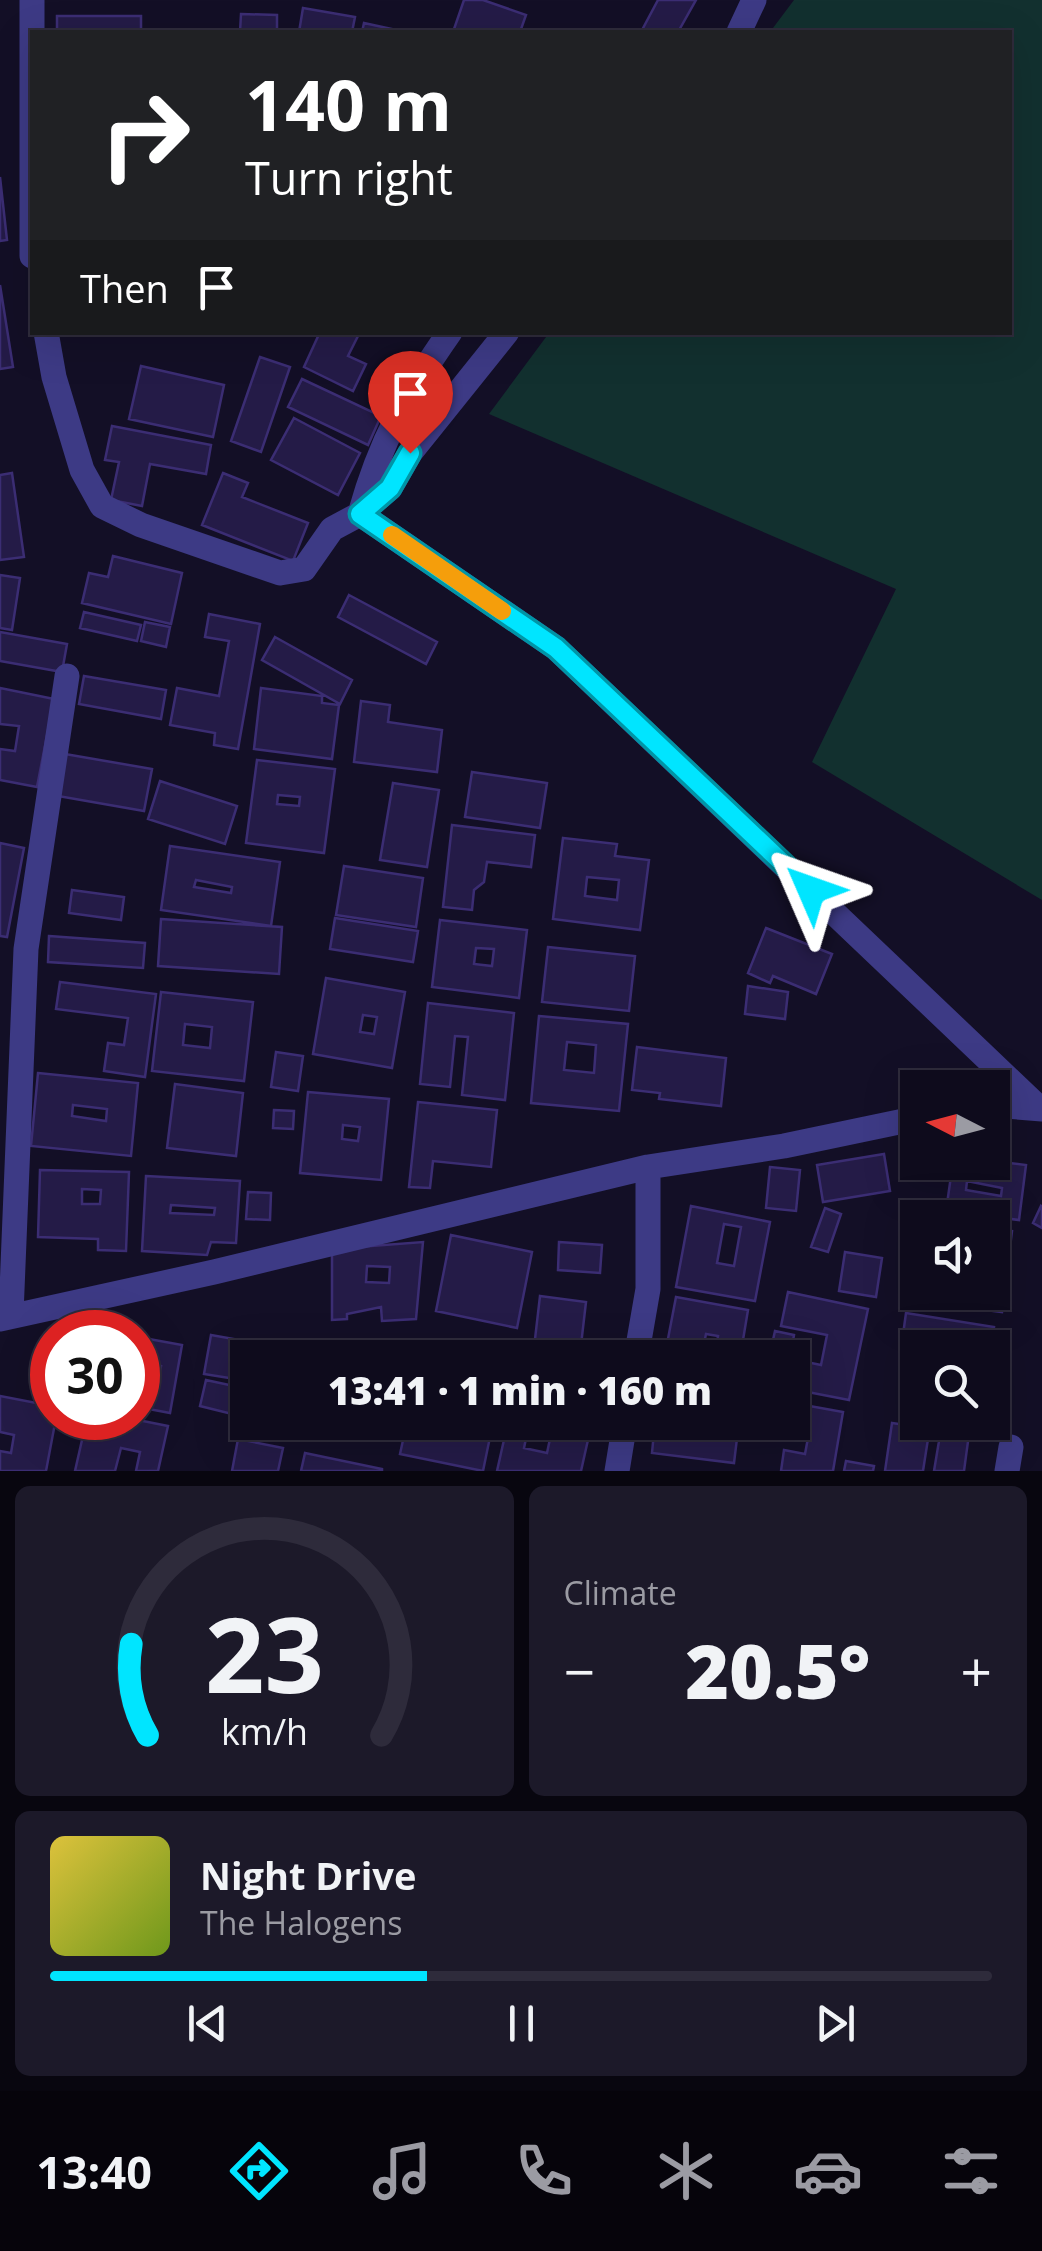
<!DOCTYPE html>
<html lang="en">
<head>
<meta charset="utf-8">
<style>
	body { margin:0; font-family:"Open Sans",sans-serif; background:#1c1929; color:#f1f3f6; height:100vh; display:flex; flex-direction:column; font-size:38px; white-space:nowrap }
	* { box-sizing:border-box; margin:0 }
	p { font-size:32px; color:#9b9ba3 }
	.icon { flex:none; width:55px; height:55px; fill:none; stroke:currentColor; stroke-width:2; stroke-linecap:round; stroke-linejoin:round }
	.map { position:relative; height:1471px; overflow:hidden }
	.sheet { display:flex; flex-direction:column; gap:15px; padding:15px; background:#08060f; flex:1 }
	.sheet>* { flex:none }
	.banner { position:absolute; left:30px; top:30px; width:982px; height:305px; border-radius:0px; box-shadow:0 10px 40px #0002,0 0 0 2px #2e2b3b; background:#202124; color:#fff; overflow:hidden }
	.needle { width:65px; rotate:276deg }
	.fabs { position:absolute; left:900px; top:1070px; display:grid; gap:20px }
	.fabs a { display:grid; place-items:center; width:110px; height:110px; border-radius:0px; background:#0e0b1c; box-shadow:0 10px 40px #0002,0 0 0 2px #2e2b3b; font-size:50px }
	.speed { position:absolute; left:30px; top:1310px; display:flex; gap:20px; font-size:50px; font-weight:700; text-align:center }
	.speed>* { display:grid; place-content:center; width:130px; height:130px; border-radius:50%; background:#0e0b1c; box-shadow:0 10px 40px #0002,0 0 0 2px #2e2b3b; line-height:1 }
	.speed .limit { border:15px solid #d22; background:#fff; color:#111 }
	.pin { position:absolute; display:grid; place-items:center; width:85px; height:85px; color:#fff; margin:-102px -42px; border-radius:50% 50% 50% 0; rotate:-45deg; box-shadow:0 0 10px #0007 }
	.pin .icon { rotate:45deg }
	.me { position:absolute; width:110px; margin:-55px; rotate:313deg; stroke-linejoin:round; filter:drop-shadow(0 0 8px #0008) }
	.turn { display:flex; align-items:center; gap:35px; height:210px; padding:0 50px; font-size:45px }
	.turn .icon { width:130px; height:130px; stroke-width:2.5 }
	.turn b { display:block; font-size:70px; line-height:85px }
	.then { display:flex; align-items:center; height:95px; padding:0 50px; background:#0003; gap:20px; font-size:38px }
	.big { font-size:75px; font-weight:800; line-height:1.1 }
	.sheet .card { flex:1; display:flex; flex-direction:column; justify-content:center; gap:15px; min-width:0; padding:0 35px; border-radius:15px; background:#1c1929 }
	.sheet .dial { align-items:center; gap:0 }
	.dial svg { height:260px; overflow:visible; fill:none; stroke:#2e2b3b; stroke-width:7; stroke-linecap:round; text-anchor:middle }
	.dial text { fill:#f1f3f6; stroke:none }
	.song { display:flex; align-items:center; gap:30px }
	.cover { width:120px; height:120px; border-radius:15px; background:linear-gradient(135deg,hsl(50 70% 55%),hsl(80 70% 35%)) }
	.played { height:10px; border-radius:5px; background:linear-gradient(90deg,#00e5ff 40%,#2e2b3b 40%) }
	.keys { display:flex; justify-content:space-around; direction:ltr }
	.heat { display:flex; justify-content:space-between; align-items:center; font-size:55px; direction:ltr }
	.sheet .tiles { flex:1; display:grid; gap:15px; grid-template-columns:1fr 1fr }
	.card:last-child { grid-column:span 2 }
	.trip { position:absolute; left:230px; top:1340px; width:580px; height:100px; border-radius:0px; background:#0e0b1c; box-shadow:0 10px 40px #0002,0 0 0 2px #2e2b3b; font-weight:800; line-height:100px; text-align:center }
	.dock { display:flex; height:160px; justify-content:space-around; align-items:center; background:#06040b; color:#9b9ba3 }
	.dock .icon { width:70px; height:70px }
	.dock .active { color:#00e5ff }
	.dock b { font-size:45px; color:#f1f3f6 }
	.map>svg:first-child { display:block }
	.green { fill:#12302f }
	.building { fill:#241b47; stroke:#3b2d73; stroke-width:2.5; fill-rule:evenodd }
	.lines { fill:none; stroke-linecap:round; stroke-linejoin:round }
	.minor { stroke:#3d3a85; stroke-width:25 }
	.route-casing { stroke:#0095a6; stroke-width:25 }
	.route { stroke:#00e5ff; stroke-width:18 }
	.slow { stroke:#f59e0b; stroke-width:18 }
</style>
</head>
<body>
<div class="map">
<svg width="1042" height="1471" viewBox="0 0 1042 1471">
	<rect width="100%" height="100%" fill="#130f26"/>
	<path class="green" d="M 794,0 L 1042,0 L 1042,900 L 812,762 L 896,589 L 489,414 L 549,333 L 1010,332 L 1010,32 L 770,32 Z"/>
	<path class="building" d="M 464,0 L 483,0 L 526,15 L 520,32 L 453,32 Z
		M 658,0 L 696,0 L 678,32 L 641,32 Z
		M 303,8 L 355,17 L 352,32 L 299,32 Z
		M 241,14 L 277,15 L 277,32 L 240,32 Z
		M 57,16 L 141,16 L 141,32 L 57,32 Z
		M 364,23 L 401,31 L 401,32 L 362,32 Z
		M 0,177 L 7,240 L 0,241 Z
		M 0,285 L 13,367 L 0,369 Z
		M 320,332 L 360,332 L 348,356 L 366,364 L 353,391 L 304,367 Z
		M 260,357 L 290,367 L 261,452 L 231,441 Z
		M 141,366 L 224,385 L 213,437 L 129,419 Z
		M 302,379 L 381,416 L 368,445 L 288,407 Z
		M 294,418 L 360,453 L 338,495 L 271,460 Z
		M 112,426 L 211,445 L 206,474 L 150,464 L 142,506 L 111,500 L 119,462 L 105,460 Z
		M 12,473 L 24,557 L 0,560 L 0,475 Z
		M 223,473 L 248,483 L 242,497 L 308,523 L 293,561 L 202,525 Z
		M 113,556 L 182,573 L 171,624 L 82,603 L 89,573 L 108,577 Z
		M 0,575 L 20,578 L 12,630 L 0,628 Z
		M 349,595 L 437,642 L 426,664 L 338,617 Z
		M 84,612 L 141,625 L 137,641 L 80,628 Z
		M 209,614 L 260,624 L 238,749 L 214,745 L 215,733 L 170,725 L 177,688 L 219,696 L 229,641 L 205,637 Z
		M 145,622 L 170,627 L 166,647 L 141,641 Z
		M 0,632 L 67,644 L 62,672 L 0,661 Z
		M 275,637 L 352,680 L 340,704 L 262,660 Z
		M 84,676 L 166,690 L 161,719 L 79,704 Z
		M 0,688 L 54,699 L 37,787 L 0,780 L 0,749 L 15,751 L 19,726 L 0,724 Z
		M 261,688 L 322,696 L 322,703 L 339,705 L 332,759 L 254,749 Z
		M 361,701 L 390,705 L 388,722 L 442,730 L 437,772 L 354,762 Z
		M 65,754 L 152,769 L 144,811 L 58,796 Z
		M 257,760 L 335,769 L 324,853 L 246,843 ZM 278,795 L 300,797 L 299,806 L 277,804 Z
		M 472,772 L 547,783 L 540,828 L 465,817 Z
		M 160,781 L 237,806 L 225,844 L 148,819 Z
		M 393,783 L 439,790 L 427,867 L 380,860 Z
		M 452,825 L 535,835 L 531,867 L 487,862 L 484,882 L 474,890 L 472,910 L 443,907 Z
		M 563,838 L 617,844 L 615,856 L 649,860 L 640,930 L 553,919 ZM 587,877 L 619,880 L 617,900 L 585,896 Z
		M 0,843 L 24,848 L 7,937 L 0,936 Z
		M 170,846 L 280,862 L 271,926 L 161,910 ZM 196,880 L 232,887 L 231,893 L 194,887 Z
		M 344,866 L 423,878 L 416,927 L 336,915 Z
		M 72,890 L 124,897 L 121,920 L 69,913 Z
		M 335,918 L 418,931 L 413,962 L 330,949 Z
		M 161,919 L 282,927 L 279,974 L 158,966 Z
		M 440,920 L 527,930 L 519,998 L 432,987 ZM 476,948 L 494,949 L 492,966 L 474,964 Z
		M 766,928 L 832,954 L 816,994 L 773,976 L 770,983 L 748,973 Z
		M 49,936 L 145,943 L 143,968 L 48,962 Z
		M 548,947 L 635,956 L 629,1011 L 542,1002 Z
		M 326,978 L 405,992 L 392,1068 L 313,1054 ZM 363,1015 L 377,1017 L 374,1034 L 360,1032 Z
		M 60,982 L 156,994 L 145,1077 L 104,1071 L 108,1043 L 124,1045 L 128,1018 L 56,1009 Z
		M 748,986 L 788,992 L 785,1019 L 745,1014 Z
		M 161,992 L 253,1002 L 244,1081 L 152,1071 ZM 185,1024 L 212,1027 L 210,1048 L 183,1045 Z
		M 428,1003 L 514,1013 L 505,1100 L 462,1095 L 468,1037 L 455,1036 L 450,1087 L 420,1084 Z
		M 539,1016 L 628,1024 L 619,1111 L 531,1103 ZM 567,1042 L 596,1045 L 594,1073 L 564,1070 Z
		M 637,1047 L 726,1058 L 721,1106 L 659,1099 L 660,1093 L 632,1090 Z
		M 276,1052 L 303,1056 L 298,1091 L 271,1087 Z
		M 38,1073 L 138,1083 L 131,1156 L 31,1146 ZM 73,1105 L 107,1109 L 106,1121 L 72,1116 Z
		M 175,1084 L 243,1093 L 236,1156 L 167,1148 Z
		M 308,1092 L 389,1099 L 381,1180 L 300,1173 ZM 343,1125 L 360,1127 L 358,1141 L 342,1139 Z
		M 418,1102 L 497,1110 L 491,1167 L 433,1161 L 430,1188 L 409,1187 Z
		M 274,1110 L 294,1111 L 293,1129 L 273,1128 Z
		M 884,1154 L 890,1191 L 823,1202 L 817,1165 Z
		M 992,1161 L 1026,1165 L 1019,1220 L 946,1211 L 953,1162 ZM 967,1181 L 1002,1188 L 1001,1196 L 966,1190 Z
		M 770,1167 L 800,1170 L 796,1211 L 766,1208 Z
		M 40,1170 L 129,1172 L 126,1251 L 98,1250 L 98,1239 L 38,1237 ZM 82,1189 L 101,1190 L 100,1204 L 82,1204 Z
		M 146,1176 L 240,1181 L 236,1243 L 211,1242 L 207,1255 L 142,1251 ZM 171,1205 L 215,1208 L 214,1215 L 170,1213 Z
		M 248,1192 L 271,1193 L 270,1220 L 246,1219 Z
		M 691,1206 L 770,1222 L 755,1301 L 676,1287 ZM 724,1224 L 741,1227 L 734,1266 L 717,1263 Z
		M 1041,1206 L 1042,1207 L 1042,1228 L 1033,1223 Z
		M 825,1208 L 841,1214 L 828,1252 L 811,1247 Z
		M 992,1228 L 1012,1231 L 1002,1312 L 929,1303 L 930,1292 L 992,1292 Z
		M 451,1235 L 532,1252 L 517,1328 L 436,1311 Z
		M 423,1242 L 416,1319 L 382,1321 L 381,1307 L 347,1314 L 347,1319 L 332,1320 L 332,1249 ZM 367,1266 L 390,1267 L 389,1283 L 366,1282 Z
		M 559,1242 L 602,1245 L 600,1273 L 558,1270 Z
		M 845,1252 L 882,1258 L 876,1297 L 839,1291 Z
		M 788,1292 L 868,1309 L 849,1400 L 792,1389 L 792,1359 L 821,1365 L 827,1335 L 781,1326 Z
		M 540,1296 L 586,1302 L 581,1345 L 575,1344 L 574,1352 L 545,1348 L 546,1340 L 535,1339 Z
		M 676,1297 L 748,1310 L 740,1358 L 720,1358 L 721,1352 L 715,1351 L 718,1336 L 706,1334 L 701,1358 L 648,1358 L 651,1341 L 667,1344 Z
		M 906,1313 L 994,1327 L 991,1348 L 941,1348 L 902,1342 Z
		M 775,1331 L 794,1335 L 790,1358 L 769,1358 Z
		M 211,1335 L 307,1352 L 306,1358 L 248,1358 L 248,1381 L 204,1374 Z
		M 138,1337 L 182,1345 L 170,1413 L 138,1407 L 138,1375 L 159,1378 L 161,1366 L 138,1362 Z
		M 206,1380 L 248,1389 L 248,1418 L 200,1406 Z
		M 0,1396 L 52,1406 L 52,1418 L 56,1418 L 46,1471 L 0,1471 L 0,1451 L 11,1453 L 14,1435 L 0,1432 Z
		M 793,1403 L 843,1412 L 833,1471 L 781,1471 L 784,1450 L 805,1454 L 810,1427 L 790,1423 L 792,1422 Z
		M 87,1418 L 128,1418 L 168,1426 L 158,1471 L 136,1471 L 140,1452 L 121,1448 L 115,1471 L 75,1471 Z
		M 407,1422 L 424,1422 L 490,1437 L 483,1471 L 400,1454 Z
		M 508,1422 L 592,1422 L 581,1471 L 497,1471 ZM 528,1429 L 551,1434 L 547,1453 L 524,1448 Z
		M 655,1422 L 739,1422 L 734,1463 L 652,1453 Z
		M 892,1423 L 969,1434 L 964,1471 L 934,1471 L 939,1441 L 928,1439 L 923,1471 L 885,1471 Z
		M 238,1439 L 283,1448 L 278,1471 L 232,1471 Z
		M 305,1453 L 382,1469 L 382,1471 L 301,1471 Z
		M 846,1461 L 874,1466 L 873,1471 L 844,1471 Z"/>
	<g class="lines">
		<path class="minor" d="M 32,0 L 32,256
			M 739,32 L 754,0
			M 46,332 L 54,377 L 82,470 L 102,506 L 141,525 L 280,573 L 304,569 L 332,529 L 360,514 L 390,488 L 410,453 L 507,332
			M 360,514 L 556,648 L 1037,1106
			M 360,514 C 380,442 407,393 450,332
			M 992,1105 L 1042,1109
			M 11,1314 L 26,949 L 67,676
			M 0,1319 L 214,1272 L 648,1167 L 784,1146 L 918,1118
			M 636,1358 L 648,1289 L 648,1167
			M 617,1471 L 625,1422
			M 1007,1471 L 1011,1447"/>
	</g>
	<g class="lines">
		<g class="route-casing">
			<path id="route" d="M 410,453 L 390,488 L 360,514 L 556,648 L 811,890"/>
		</g>
		<use href="#route" class="route"/>
		<path class="slow" d="M 392,535 L 502,611"/>
	</g>
</svg>
<div class="fabs">
<a><svg class="needle" viewBox="-14 -14 28 28"><path d="M0-13l5 13h-10z" fill="#e53935"/><path d="M0 13l5-13h-10z" fill="#9b9ba3"/></svg></a>
<a><svg class="icon" aria-label="sound" viewBox="0 0 24 24"><path d="M4 9h4l5-4v14l-5-4H4zM17 9q2 3 0 6"/></svg></a>
<a><svg class="icon" aria-label="search" viewBox="0 0 24 24"><circle cx="10" cy="10" r="6"/><path d="M15 15l6 6"/></svg></a>
</div>
<div class="speed"><div class="limit">30</div></div>
<div class="pin" style="left:410px;top:453px;background:#d93025"><svg class="icon" aria-label="arrive" viewBox="0 0 24 24"><path d="M6 21V4h12l-3 4 3 4H6"/></svg></div>
<svg class="me" style="left:811px;top:890px" viewBox="-20 -20 40 40"><path d="M0-17L14 15 0 8-14 15z" fill="#00e5ff" stroke="#fff" stroke-width="4"/></svg>
<div class="trip">13:41 · 1 min · 160 m</div>
<div class="banner">
<div class="turn"><svg class="icon" aria-label="right" viewBox="0 0 24 24"><path d="M7 20v-9h11M14 6l5 5-5 5"/></svg><div><b>140 m</b>Turn right</div></div>
<div class="then">Then<svg class="icon" aria-label="arrive" viewBox="0 0 24 24"><path d="M6 21V4h12l-3 4 3 4H6"/></svg></div>
</div>
</div>
<section class="sheet">
<div class="tiles">
<div class="card dial"><svg viewBox="0 0 100 80">
<path d="M14 69A42 42 0 1 1 86 69"/>
<path d="M14 69A42 42 0 0 1 9 41" stroke="#00e5ff"/>
<text x="50" y="56" font-size="32" font-weight="700">23</text>
<text x="50" y="72" font-size="11">km/h</text>
</svg></div>
<div class="card"><p>Climate</p>
<div class="heat"><a>−</a><b class="big">20.5°</b><a>+</a></div>
</div>
<div class="card">
<div class="song"><i class="cover"></i><div><b>Night Drive</b><p>The Halogens</p></div></div>
<div class="played"></div>
<div class="keys"><svg class="icon" aria-label="previous" viewBox="0 0 24 24"><path d="M18 5L8 12l10 7zM5 5v14"/></svg><svg class="icon" aria-label="pause" viewBox="0 0 24 24"><path d="M8 5v14M16 5v14"/></svg><svg class="icon" aria-label="next" viewBox="0 0 24 24"><path d="M6 5l10 7-10 7zM19 5v14"/></svg></div>
</div>
</div>
</section>
<nav class="dock">
<b>13:40</b>
<svg class="icon active" aria-label="directions" viewBox="0 0 24 24"><path d="M12 3l9 9-9 9-9-9zM9 14v-3h6M13 9l2 2-2 2"/></svg>
<svg class="icon" aria-label="music" viewBox="0 0 24 24"><path d="M9 18V5l10-2v13"/><circle cx="6" cy="18" r="3"/><circle cx="16" cy="16" r="3"/></svg>
<svg class="icon" aria-label="phone" viewBox="0 0 24 24"><path d="M5 4h4l2 5-3 2q2 4 5 5l2-3 5 2v4C11 20 4 13 5 4z"/></svg>
<svg class="icon" aria-label="climate" viewBox="0 0 24 24"><path d="M12 3v18M4 7l16 10M4 17L20 7"/></svg>
<svg class="icon" aria-label="car" viewBox="0 0 24 24"><path d="M5 17H2v-5l4-1 3-4h7l3 4 3 1v5h-3M9 17h6M6 11h13"/><circle cx="7" cy="17" r="2"/><circle cx="17" cy="17" r="2"/></svg>
<svg class="icon" aria-label="filters" viewBox="0 0 24 24"><path d="M4 7h16M4 17h16"/><circle cx="9" cy="7" r="2"/><circle cx="15" cy="17" r="2"/></svg>
</nav>
</body>
</html>
